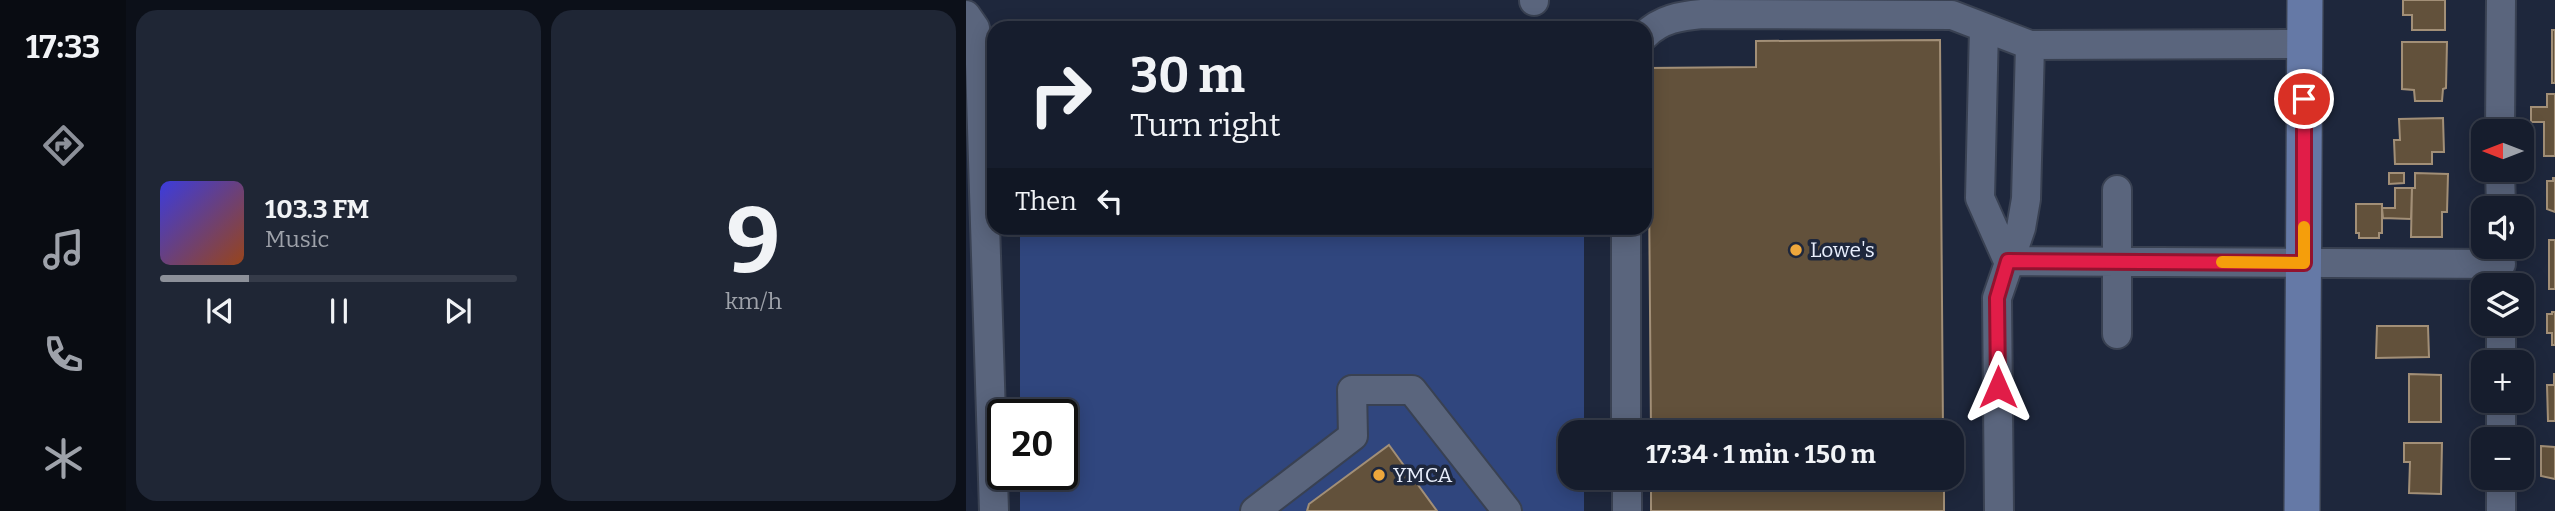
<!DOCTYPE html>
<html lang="en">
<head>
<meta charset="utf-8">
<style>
	body { margin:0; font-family:Bitter,serif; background:#1f2635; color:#f1f3f6; height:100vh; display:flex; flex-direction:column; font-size:26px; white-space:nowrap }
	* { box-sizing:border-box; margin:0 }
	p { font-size:23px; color:#9ea2aa }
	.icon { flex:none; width:38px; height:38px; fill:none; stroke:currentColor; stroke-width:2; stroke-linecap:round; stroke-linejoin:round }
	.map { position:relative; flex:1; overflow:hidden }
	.details { display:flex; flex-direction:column; gap:10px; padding:10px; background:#0c1019; width:840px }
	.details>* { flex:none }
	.banner { position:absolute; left:21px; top:21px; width:665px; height:214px; border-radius:21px; box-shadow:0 4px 18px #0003,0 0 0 2px #353b49; background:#161d2d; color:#f1f3f6; overflow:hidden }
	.needle { width:46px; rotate:270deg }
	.tools { position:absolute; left:1505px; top:119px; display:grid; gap:14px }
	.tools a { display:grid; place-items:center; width:63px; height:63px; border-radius:14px; background:#161d2d; box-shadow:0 4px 18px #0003,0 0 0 2px #353b49; font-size:35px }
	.speed { position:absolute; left:21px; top:399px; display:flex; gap:14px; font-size:35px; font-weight:700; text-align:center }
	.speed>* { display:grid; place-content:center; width:91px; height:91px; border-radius:50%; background:#161d2d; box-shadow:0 4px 18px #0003,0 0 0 2px #353b49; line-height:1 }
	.speed .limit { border:4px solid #111; border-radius:10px; background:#fff; color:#111 }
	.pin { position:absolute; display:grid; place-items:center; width:60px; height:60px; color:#fff; margin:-30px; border:4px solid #fff; border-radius:50%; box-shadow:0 2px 7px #0007 }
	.me { position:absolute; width:77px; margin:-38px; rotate:0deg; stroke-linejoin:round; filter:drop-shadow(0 0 5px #0008) }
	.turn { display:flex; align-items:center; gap:24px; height:147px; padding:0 28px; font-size:32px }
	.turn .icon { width:91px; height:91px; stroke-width:2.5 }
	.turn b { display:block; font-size:49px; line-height:60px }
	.then { display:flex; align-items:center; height:66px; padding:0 28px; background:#0003; gap:14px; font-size:26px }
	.details .tile { flex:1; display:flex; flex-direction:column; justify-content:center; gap:10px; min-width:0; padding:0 24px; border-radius:21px; background:#1f2635 }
	.details .dial { align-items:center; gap:0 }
	.dial b { font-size:91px; line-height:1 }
	.song { display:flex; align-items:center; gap:21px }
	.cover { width:84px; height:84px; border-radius:10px; background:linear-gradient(135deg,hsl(240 70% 55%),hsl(20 70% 35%)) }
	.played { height:7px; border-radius:4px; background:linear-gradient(90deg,#8c9099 25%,#353b49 25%) }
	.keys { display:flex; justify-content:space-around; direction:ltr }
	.details .tiles { flex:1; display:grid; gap:10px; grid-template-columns:repeat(2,1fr) }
	.trip { position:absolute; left:592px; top:420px; width:406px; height:70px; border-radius:21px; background:#161d2d; box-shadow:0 4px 18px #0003,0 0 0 2px #353b49; font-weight:700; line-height:70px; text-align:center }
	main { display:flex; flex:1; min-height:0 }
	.dock { display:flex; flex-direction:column; width:126px; justify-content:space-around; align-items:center; background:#090c12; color:#9ea2aa }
	.dock .icon { width:49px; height:49px }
	.dock .on { color:#8c9099 }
	.dock b { font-size:32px; color:#f1f3f6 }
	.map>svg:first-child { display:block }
	.green { fill:#30467e }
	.building { fill:#62513b; stroke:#a28f77; stroke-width:2 }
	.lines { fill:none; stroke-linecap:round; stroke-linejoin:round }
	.minor-casing { stroke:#394152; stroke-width:32 }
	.major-casing { stroke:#394152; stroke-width:38 }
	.minor { stroke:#5a657d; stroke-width:28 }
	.major { stroke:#6579a6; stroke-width:35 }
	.route-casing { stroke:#92132f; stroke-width:18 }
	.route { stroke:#e11d48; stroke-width:12 }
	.slow { stroke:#f59e0b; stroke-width:12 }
	.poi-dot { fill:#eea73c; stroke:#1e273c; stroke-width:2.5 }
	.labels { text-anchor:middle; stroke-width:7; stroke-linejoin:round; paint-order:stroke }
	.poi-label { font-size:21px; fill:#e8eefc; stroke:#1e273c; text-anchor:start }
</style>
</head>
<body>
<main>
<nav class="dock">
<b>17:33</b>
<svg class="icon on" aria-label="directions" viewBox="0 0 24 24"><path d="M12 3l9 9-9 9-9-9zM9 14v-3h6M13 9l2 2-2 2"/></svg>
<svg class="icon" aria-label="music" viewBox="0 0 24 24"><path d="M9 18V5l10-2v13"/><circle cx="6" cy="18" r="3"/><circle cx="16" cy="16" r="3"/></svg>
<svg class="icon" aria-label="phone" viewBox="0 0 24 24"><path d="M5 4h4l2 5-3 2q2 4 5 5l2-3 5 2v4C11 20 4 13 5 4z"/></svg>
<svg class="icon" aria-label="climate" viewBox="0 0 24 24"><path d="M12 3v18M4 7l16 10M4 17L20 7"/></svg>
</nav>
<section class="details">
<div class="tiles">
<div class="tile">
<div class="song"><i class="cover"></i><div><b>103.3 FM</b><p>Music</p></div></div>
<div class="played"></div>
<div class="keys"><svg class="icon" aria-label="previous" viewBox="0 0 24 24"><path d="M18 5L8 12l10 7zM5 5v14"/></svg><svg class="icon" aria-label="pause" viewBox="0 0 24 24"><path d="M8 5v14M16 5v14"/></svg><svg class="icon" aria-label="next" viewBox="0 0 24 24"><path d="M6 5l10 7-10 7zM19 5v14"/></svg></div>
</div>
<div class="tile dial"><b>9</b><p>km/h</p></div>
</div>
</section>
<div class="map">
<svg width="1589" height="511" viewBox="0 0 1589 511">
	<rect width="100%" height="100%" fill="#1e273c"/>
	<path class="green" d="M 54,228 L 618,228 L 618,432 L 604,432 L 604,478 L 618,478 L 618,511 L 54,511 L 54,474 L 96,474 L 96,415 L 54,415 Z"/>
	<path class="building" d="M 1437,0 L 1479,0 L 1479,30 L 1446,30 L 1446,15 L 1437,15 Z
		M 1586,30 L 1589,30 L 1589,83 L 1586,83 Z
		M 974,40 L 977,432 L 685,432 L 682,68 L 790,67 L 790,41 Z
		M 1436,42 L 1481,42 L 1480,88 L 1477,89 L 1476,101 L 1449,101 L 1448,90 L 1436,89 Z
		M 1581,94 L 1589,94 L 1589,156 L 1578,156 L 1578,122 L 1565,122 L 1565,107 L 1581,107 Z
		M 1477,118 L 1478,152 L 1466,152 L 1466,164 L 1429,164 L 1428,140 L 1434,140 L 1433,119 Z
		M 1423,173 L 1438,173 L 1438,183 L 1423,184 Z
		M 1449,173 L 1482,174 L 1481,212 L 1476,212 L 1476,237 L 1445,237 L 1446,188 L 1449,188 Z
		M 1587,178 L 1589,178 L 1589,212 L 1581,209 L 1581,181 L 1587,181 Z
		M 1429,188 L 1446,188 L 1445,219 L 1417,218 L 1416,208 L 1429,208 Z
		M 1390,204 L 1416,204 L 1416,233 L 1413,233 L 1413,238 L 1393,238 L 1393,233 L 1390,233 Z
		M 1583,240 L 1589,240 L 1589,289 L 1583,289 Z
		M 1586,312 L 1589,312 L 1589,345 L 1586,345 L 1586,333 L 1581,333 L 1581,314 L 1586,314 Z
		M 1411,326 L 1462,326 L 1463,357 L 1410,358 Z
		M 1443,374 L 1475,375 L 1475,422 L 1443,422 Z
		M 1588,374 L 1589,374 L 1589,421 L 1582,421 L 1581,385 L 1588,385 Z
		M 1438,443 L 1476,443 L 1475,494 L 1443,493 L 1444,462 L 1438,462 Z
		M 423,445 L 471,511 L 341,511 L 343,504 Z
		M 1575,446 L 1589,447 L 1589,479 L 1575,476 Z
		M 685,478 L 978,478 L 978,511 L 685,511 Z"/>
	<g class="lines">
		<g class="minor-casing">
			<path id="minor" d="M 568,0 L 568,1
				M 0,15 L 9,28 L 14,64 L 28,511
				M 1018,28 L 1014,198 L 1042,261 L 1535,264
				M 679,35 C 695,19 714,16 736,14 L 986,15 L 1064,45 L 1338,44
				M 1534,131 L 1535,0
				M 1534,170 L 1535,208
				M 1151,190 L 1151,334
				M 660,228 L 660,432
				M 1535,324 L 1535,362
				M 1535,401 L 1535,439
				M 661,478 L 661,511
				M 1535,478 L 1535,511
				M 289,511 L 387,436 L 386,390 L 446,390 L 541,511
				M 1033,511 L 1031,298 L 1055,228 L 1060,199 L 1064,45"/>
		</g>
		<g class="major-casing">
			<path id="major" d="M 1336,511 L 1339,0"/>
		</g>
		<use href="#minor" class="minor"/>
		<use href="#major" class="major"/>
	</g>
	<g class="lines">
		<g class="route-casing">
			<path id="route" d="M 1032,387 L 1031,298 L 1042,261 L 1338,263 L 1338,99"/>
		</g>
		<use href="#route" class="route"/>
		<path class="slow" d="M 1256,262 L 1338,263 L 1338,227"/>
	</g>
	<g class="poi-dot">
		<circle cx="830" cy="250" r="7"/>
		<circle cx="413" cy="475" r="7"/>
	</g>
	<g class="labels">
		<g class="poi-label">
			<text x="844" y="257">Lowe's</text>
			<text x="427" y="482">YMCA</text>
		</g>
	</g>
</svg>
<div class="tools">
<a><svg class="needle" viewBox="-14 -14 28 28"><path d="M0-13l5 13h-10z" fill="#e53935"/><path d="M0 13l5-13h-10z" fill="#9ea2aa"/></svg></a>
<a><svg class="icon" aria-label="sound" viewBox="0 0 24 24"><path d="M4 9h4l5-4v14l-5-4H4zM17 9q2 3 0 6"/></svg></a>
<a><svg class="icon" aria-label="layers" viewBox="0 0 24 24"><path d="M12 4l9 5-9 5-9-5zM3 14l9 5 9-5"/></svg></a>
<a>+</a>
<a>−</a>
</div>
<div class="speed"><div class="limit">20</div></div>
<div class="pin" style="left:1338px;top:99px;background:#d93025"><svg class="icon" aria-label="arrive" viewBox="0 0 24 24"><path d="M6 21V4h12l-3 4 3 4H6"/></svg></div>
<svg class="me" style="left:1032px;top:387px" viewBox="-20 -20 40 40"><path d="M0-17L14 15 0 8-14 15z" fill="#e11d48" stroke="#fff" stroke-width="4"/></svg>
<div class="trip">17:34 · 1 min · 150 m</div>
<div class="banner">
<div class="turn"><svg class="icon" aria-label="right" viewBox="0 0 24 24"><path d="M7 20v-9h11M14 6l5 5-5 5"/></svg><div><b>30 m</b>Turn right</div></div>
<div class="then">Then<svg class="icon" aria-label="left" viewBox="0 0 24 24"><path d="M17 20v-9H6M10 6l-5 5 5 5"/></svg></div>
</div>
</div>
</main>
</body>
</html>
